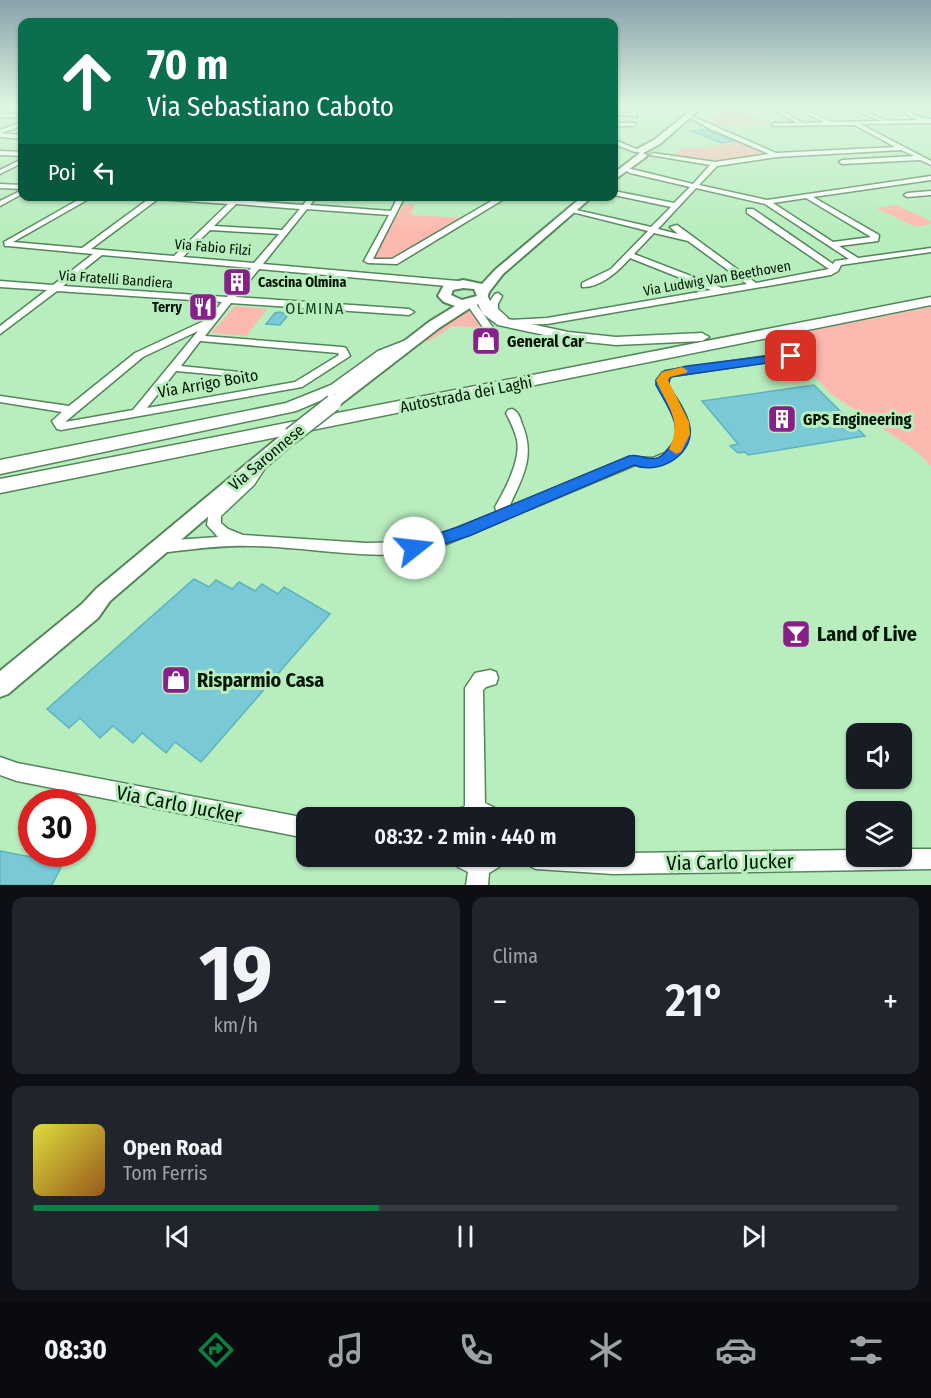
<!DOCTYPE html>
<html lang="it">
<head>
<meta charset="utf-8">
<style>
	body { margin:0; font-family:"Fira Sans Condensed",sans-serif; background:#20242c; color:#f1f3f6; height:100vh; display:flex; flex-direction:column; font-size:22px; white-space:nowrap }
	* { box-sizing:border-box; margin:0 }
	p { font-size:20px; color:#9ea1a6 }
	.icon { flex:none; width:33px; height:33px; fill:none; stroke:currentColor; stroke-width:2; stroke-linecap:round; stroke-linejoin:round }
	.map { position:relative; height:885px; overflow:hidden }
	.drawer { display:flex; flex-direction:column; gap:12px; padding:12px; background:#0d0f14; flex:1 }
	.drawer>* { flex:none }
	.banner { position:absolute; left:18px; top:18px; width:600px; height:183px; border-radius:12px; box-shadow:0 2px 4px #0004; background:#0b6e4f; color:#fff; overflow:hidden }
	.buttons { position:absolute; left:846px; top:723px; display:grid; gap:12px }
	.buttons a { display:grid; place-items:center; width:66px; height:66px; border-radius:12px; background:#171b24; box-shadow:0 2px 4px #0004; font-size:30px }
	.speed { position:absolute; left:18px; top:789px; display:flex; gap:12px; font-size:30px; font-weight:700; text-align:center }
	.speed>* { display:grid; place-content:center; width:78px; height:78px; border-radius:50%; background:#171b24; box-shadow:0 2px 4px #0004; line-height:1 }
	.speed .limit { border:9px solid #d22; background:#fff; color:#111 }
	.pin { position:absolute; display:grid; place-items:center; width:51px; height:51px; color:#fff; margin:-26px; border-radius:12px; box-shadow:0 3px 9px #0006 }
	.me { position:absolute; width:66px; margin:-33px; rotate:74deg; stroke-linejoin:round; filter:drop-shadow(0 0 4px #0008) }
	.turn { display:flex; align-items:center; gap:21px; height:126px; padding:0 30px; font-size:27px }
	.turn .icon { width:78px; height:78px; stroke-width:2.5 }
	.turn b { display:block; font-size:42px; line-height:51px }
	.then { display:flex; align-items:center; height:57px; padding:0 30px; background:#0003; gap:12px; font-size:22px }
	.big { font-size:45px; font-weight:600; line-height:1.1 }
	.drawer .card { flex:1; display:flex; flex-direction:column; justify-content:center; gap:9px; min-width:0; padding:0 21px; border-radius:12px; background:#20242c }
	.drawer .dial { align-items:center; gap:0 }
	.dial b { font-size:78px; line-height:1 }
	.song { display:flex; align-items:center; gap:18px }
	.cover { width:72px; height:72px; border-radius:9px; background:linear-gradient(135deg,hsl(60 70% 55%),hsl(30 70% 35%)) }
	.played { height:6px; border-radius:3px; background:linear-gradient(90deg,#0b8043 40%,#363941 40%) }
	.keys { display:flex; justify-content:space-around; direction:ltr }
	.heat { display:flex; justify-content:space-between; align-items:center; font-size:33px; direction:ltr }
	.drawer .tiles { flex:1; display:grid; gap:12px; grid-template-columns:1fr 1fr }
	.card:last-child { grid-column:span 2 }
	.trip { position:absolute; left:296px; top:807px; width:339px; height:60px; border-radius:12px; background:#171b24; box-shadow:0 2px 4px #0004; font-weight:600; line-height:60px; text-align:center }
	.tab-bar { display:flex; height:96px; justify-content:space-around; align-items:center; background:#090b0e; color:#9ea1a6 }
	.tab-bar .icon { width:42px; height:42px }
	.tab-bar .on { color:#0b8043 }
	.tab-bar b { font-size:27px; color:#f1f3f6 }
	.map>svg:first-child { display:block }
	.green { fill:#fdb9af }
	.building { fill:#79cad6; stroke:#5eb3bf; stroke-width:1.5 }
	.lines { fill:none; stroke-linecap:round; stroke-linejoin:round }
	.minor-casing { stroke:#54855b; stroke-width:3 }
	.major-casing { stroke:#54855b; stroke-width:4 }
	.highway-casing { stroke:#54855b; stroke-width:3 }
	.minor { fill:#fff; fill-rule:evenodd }
	.major { fill:#fff; fill-rule:evenodd }
	.highway { fill:#fff; fill-rule:evenodd }
	.major-bridge-casing { stroke:#54855b; stroke-width:19; stroke-linecap:butt }
	.major-bridge { stroke:#fff; stroke-width:16 }
	.route { fill:#1a73e8; stroke:#114b97; stroke-width:1.5 }
	.slow { fill:#f59e0b }
	.labels { text-anchor:middle; stroke-width:6; stroke-linejoin:round; paint-order:stroke }
	.far-street-label { font-size:14px; fill:#021405; stroke:#b8edbe }
	.far-poi-label { font-size:14px; font-weight:bold; fill:#021405; stroke:#b8edbe; text-anchor:start }
	.far-quarter-label { font-size:16px; letter-spacing:1.5px; fill:#10421c; stroke:#b8edbe }
	.poi-label { font-size:16px; font-weight:bold; fill:#021405; stroke:#b8edbe; text-anchor:start }
	.street-label { font-size:16px; fill:#021405; stroke:#b8edbe }
	.near-poi-label { font-size:20px; font-weight:bold; fill:#021405; stroke:#b8edbe; text-anchor:start }
	.near-street-label { font-size:20px; fill:#021405; stroke:#b8edbe }
</style>
</head>
<body>
<div class="map">
<svg width="931" height="885" viewBox="0 0 931 885">
	<rect width="100%" height="100%" fill="#b8edbe"/>
	<path class="green" d="M 737,111 L 742,111 L 773,124 L 714,127 L 696,119 L 708,119 L 716,116 L 715,113 Z
		M 743,142 L 770,155 L 711,163 L 673,157 L 682,148 L 702,148 Z
		M 415,204 L 411,215 L 464,218 L 394,260 L 372,258 L 403,205 Z
		M 896,205 L 931,221 L 931,224 L 916,227 L 876,208 Z
		M 235,306 L 267,309 L 246,336 L 211,333 Z
		M 931,307 L 931,466 L 916,451 L 831,394 L 777,337 Z
		M 463,311 L 474,312 L 485,328 L 453,326 L 428,342 L 425,341 Z"/>
	<path class="building" d="M 706,129 L 707,130 L 733,141 L 721,143 L 691,131 Z
		M 280,312 L 288,315 L 280,325 L 266,324 L 275,313 Z
		M 814,385 L 865,436 L 748,455 L 745,452 L 738,453 L 730,446 L 738,444 L 702,401 Z
		M 194,579 L 209,587 L 216,580 L 232,589 L 239,582 L 255,591 L 262,584 L 278,594 L 284,587 L 330,614 L 201,762 L 175,742 L 166,753 L 142,733 L 133,743 L 113,726 L 100,738 L 80,718 L 69,728 L 47,709 Z
		M 0,851 L 63,863 L 52,885 L 0,885 Z"/>
	<g class="lines">
		<g class="minor-casing">
			<path id="minor" d="M 629,107 L 634,107 L 637,116 L 614,115 L 614,112 L 632,113 Z
				M 768,107 L 774,107 L 803,123 L 824,122 L 793,107 L 799,107 L 832,122 L 882,121 L 846,107 L 853,107 L 887,121 L 917,120 L 893,107 C 907,107 917,120 931,119 L 931,123 L 860,124 L 931,161 L 931,165 L 920,160 L 842,164 L 839,162 L 842,160 L 914,156 L 901,150 L 777,157 L 717,166 L 699,185 L 767,200 L 931,176 L 931,180 L 813,197 L 879,235 L 878,241 L 839,246 L 858,258 L 931,248 L 931,252 L 841,265 L 838,271 L 831,275 L 547,324 L 507,325 L 507,321 L 510,320 L 547,318 L 711,290 L 630,258 C 619,271 600,288 582,287 L 582,283 L 611,269 L 648,231 L 568,211 L 572,209 L 651,227 L 671,207 L 614,195 L 614,191 L 674,203 L 690,187 L 630,173 L 623,169 L 623,167 L 693,184 L 710,165 L 650,155 L 653,153 L 715,162 L 769,154 L 708,128 L 689,117 L 689,115 L 776,153 L 895,147 L 855,125 L 772,126 L 774,123 L 797,123 ZM 696,188 L 765,204 L 849,259 L 835,261 L 833,264 L 753,209 L 747,209 L 747,213 L 829,269 L 756,283 L 677,225 L 670,227 L 678,234 L 658,229 ZM 806,198 L 871,237 L 833,242 L 773,203 ZM 654,233 L 688,241 L 747,284 L 722,288 L 634,254 Z
				M 0,113 L 22,115 L 22,118 L 0,117 Z
				M 22,122 L 22,126 L 1,133 L 22,135 L 22,139 L 0,137 L 0,130 Z
				M 636,123 L 634,126 L 614,126 L 614,123 Z
				M 614,140 L 639,150 L 640,151 L 635,152 L 614,144 Z
				M 0,151 L 22,152 L 22,156 L 0,155 Z
				M 22,159 L 22,163 L 0,174 L 0,170 Z
				M 0,184 L 22,185 L 22,189 L 0,188 Z
				M 22,190 L 22,194 L 0,206 L 0,201 Z
				M 931,191 L 931,195 L 907,197 L 904,195 L 907,193 Z
				M 85,196 L 94,196 L 13,242 L 82,248 L 150,198 L 143,196 L 183,196 L 232,200 L 236,198 L 239,200 L 303,205 L 310,196 L 317,196 L 310,205 L 391,211 L 398,196 L 405,196 L 373,259 L 392,259 L 500,196 L 509,196 L 397,264 L 368,263 L 364,261 L 389,215 L 307,209 L 263,264 L 458,281 L 462,284 L 458,287 L 259,269 L 236,297 L 409,309 L 414,312 L 409,315 L 231,303 L 205,336 L 342,347 L 346,348 L 350,356 L 302,387 L 61,430 L 57,429 L 52,421 L 62,412 L 0,402 L 0,396 L 69,406 L 135,353 L 208,319 L 222,302 L 57,291 L 0,334 L 0,326 L 47,290 L 0,287 L 0,281 L 53,285 L 93,254 L 8,246 L 5,246 L 4,242 ZM 158,199 L 228,204 L 174,256 L 91,249 ZM 236,204 L 300,209 L 282,230 L 214,226 ZM 210,230 L 279,234 L 254,263 L 183,257 ZM 102,255 L 251,268 L 227,297 L 63,286 ZM 198,331 L 133,410 L 65,422 L 143,357 ZM 200,341 L 338,353 L 339,355 L 295,382 L 147,408 L 176,371 L 243,377 L 244,375 L 239,372 L 181,366 Z
				M 498,293 L 502,296 L 498,304 L 498,309 L 508,318 L 503,321 L 488,310 L 488,304 L 495,294 Z
				M 471,300 L 474,301 L 494,329 L 485,350 L 480,353 L 475,350 L 484,329 L 466,303 Z
				M 781,354 L 802,354 L 807,357 L 802,360 L 781,360 L 672,376 L 667,381 L 667,385 C 675,397 685,409 688,423 C 694,454 662,472 635,465 L 437,548 C 375,564 311,546 248,546 C 219,545 189,550 160,553 L 155,551 L 153,547 L 155,543 L 160,541 L 218,537 L 207,525 L 209,510 L 244,479 L 255,465 L 259,464 L 265,468 L 254,485 L 221,516 L 221,523 L 228,529 L 243,535 L 366,543 L 414,542 L 434,537 L 497,512 L 495,507 C 505,490 521,460 517,440 C 515,431 510,421 506,413 L 508,410 L 512,409 C 519,412 520,418 522,424 C 536,457 522,478 509,507 L 630,457 L 653,458 L 665,453 L 675,442 L 677,433 L 676,423 L 671,408 L 657,385 L 657,380 L 665,371 Z
				M 490,670 L 496,672 L 498,678 L 496,684 L 486,687 L 483,690 L 485,803 L 501,811 L 504,818 L 453,818 L 456,811 L 465,806 L 465,688 L 475,673 Z
				M 0,757 L 17,763 L 306,818 L 306,838 L 17,781 L 0,775 Z
				M 902,849 L 931,849 L 931,869 L 613,874 L 536,869 L 524,863 L 521,856 L 624,856 L 624,853 L 856,850 L 856,856 L 902,856 Z
				M 451,856 L 506,856 L 499,867 L 489,873 L 488,885 L 466,885 L 468,872 L 458,867 Z"/>
		</g>
		<g class="major-casing">
			<path id="major" d="M 695,107 L 702,107 L 660,144 L 643,153 L 647,155 L 646,157 L 614,180 L 614,173 L 640,153 L 636,151 L 637,149 L 654,140 Z
				M 583,196 L 593,196 L 503,274 L 489,292 L 486,301 L 473,306 L 439,328 L 338,406 L 328,406 L 325,403 L 328,400 L 429,322 L 455,306 L 444,302 L 438,296 L 444,285 L 463,280 L 482,284 L 495,270 ZM 463,288 L 474,289 L 477,296 L 462,300 L 451,295 L 453,290 Z
				M 291,431 L 297,432 L 299,436 L 297,440 L 110,601 L 98,618 L 8,694 L 0,697 L 0,671 L 82,604 L 96,589 L 285,432 Z"/>
		</g>
		<g class="highway-casing">
			<path id="highway" d="M 482,294 L 487,295 L 494,309 L 508,319 L 568,332 L 616,337 L 702,333 L 709,337 L 702,341 L 616,345 L 568,340 L 498,325 L 483,314 L 475,298 Z
				M 931,297 L 931,305 L 0,493 L 0,479 Z
				M 409,339 L 414,340 L 416,343 L 414,346 L 388,357 L 343,391 L 296,411 L 0,474 L 0,460 L 286,403 L 331,385 L 378,351 Z"/>
		</g>
		<use href="#minor" class="minor"/>
		<use href="#major" class="major"/>
		<use href="#highway" class="highway"/>
		<g class="major-bridge-casing">
			<path id="major-bridge" d="M 291,436 L 333,403"/>
		</g>
		<use href="#major-bridge" class="major-bridge"/>
	</g>
	<linearGradient id="sky" x2="0" y2="1"><stop stop-color="#89a1a9"/><stop offset="0.46" stop-color="#dff7e2"/><stop offset="1" stop-color="#dff7e2" stop-opacity="0"/></linearGradient>
	<rect width="931" height="231" fill="url(#sky)"/>
	<path class="route" d="M 791,353 L 795,354 L 795,359 L 670,377 L 669,385 C 675,397 685,410 689,423 C 698,453 659,476 634,465 L 469,536 L 414,554 L 408,552 L 406,548 L 408,543 L 458,527 L 629,456 C 639,453 647,461 657,458 C 661,457 665,453 668,449 C 687,429 666,405 656,385 L 656,380 L 662,372 L 687,366 Z"/>
	<path class="slow" d="M 682,367 L 688,371 L 686,373 L 670,377 L 668,380 L 689,422 L 690,434 L 681,452 L 676,454 L 669,449 C 683,421 668,407 656,380 L 662,372 Z"/>
	<defs>
		<g id="building-square" transform="scale(1.5)"><rect x="-9" y="-9" width="18" height="18" rx="4" fill="#872088" stroke="#b8edbe"/><path d="M-4-6H4V6H1V3H-1V6H-4ZM-2.5-4.3h1.7v1.8h-1.7ZM.8-4.3h1.7v1.8H.8ZM-2.5-1h1.7V.8h-1.7ZM.8-1h1.7V.8H.8Z" fill="#fff"/></g>
		<g id="restaurant-square" transform="scale(1.5)"><rect x="-9" y="-9" width="18" height="18" rx="4" fill="#872088" stroke="#b8edbe"/><path d="M-5-6h1v4h1v-4h1v4h1v-4h1v5L-1.5 .5V6h-2V.5L-5-1ZM5-6V6H3V1.5H1.5Q1.5-4 5-6Z" fill="#fff"/></g>
		<g id="shop-square" transform="scale(1.5)"><rect x="-9" y="-9" width="18" height="18" rx="4" fill="#872088" stroke="#b8edbe"/><path d="M-5-2.5h2.3a2.7 3.5 0 0 1 5.4 0H5L5.5 6h-11ZM-1.5-2.5h3a1.5 2.3 0 0 0-3 0Z" fill="#fff"/></g>
		<g id="bar-square" transform="scale(1.5)"><rect x="-9" y="-9" width="18" height="18" rx="4" fill="#872088" stroke="#b8edbe"/><path d="M-6-5H6L.8 .8V4.5H3.5V6h-7V4.5H-.8V.8Z" fill="#fff"/></g>
	</defs>
	<g fill-rule="evenodd">
		<use href="#building-square" x="237" y="282"/>
		<use href="#restaurant-square" x="203" y="307"/>
		<use href="#shop-square" x="486" y="341"/>
		<use href="#building-square" x="782" y="419"/>
		<use href="#bar-square" x="796" y="634"/>
		<use href="#shop-square" x="176" y="680"/>
	</g>
	<g class="labels">
		<g class="far-street-label">
			<text transform="translate(213 247) rotate(5)" y="5">Via Fabio Filzi</text>
			<text transform="translate(717 278) rotate(-10)" y="5">Via Ludwig Van Beethoven</text>
			<text transform="translate(116 279) rotate(4)" y="5">Via Fratelli Bandiera</text>
		</g>
		<g class="far-poi-label">
			<text x="258" y="287">Cascina Olmina</text>
			<text x="182" y="312" text-anchor="end">Terry</text>
		</g>
		<g class="far-quarter-label">
			<text x="315" y="314">OLMINA</text>
		</g>
		<g class="poi-label">
			<text x="507" y="347">General Car</text>
			<text x="803" y="425">GPS Engineering</text>
		</g>
		<g class="street-label">
			<text transform="translate(208 383) rotate(-10)" y="6">Via Arrigo Boito</text>
			<text transform="translate(466 394) rotate(-11)" y="6">Autostrada dei Laghi</text>
			<text transform="translate(266 457) rotate(-40)" y="6">Via Saronnese</text>
		</g>
		<g class="near-poi-label">
			<text x="817" y="641">Land of Live</text>
			<text x="197" y="687">Risparmio Casa</text>
		</g>
		<g class="near-street-label">
			<text transform="translate(179 804) rotate(11)" y="7">Via Carlo Jucker</text>
			<text transform="translate(730 862) rotate(-1)" y="7">Via Carlo Jucker</text>
		</g>
	</g>
</svg>
<div class="buttons">
<a><svg class="icon" aria-label="sound" viewBox="0 0 24 24"><path d="M4 9h4l5-4v14l-5-4H4zM17 9q2 3 0 6"/></svg></a>
<a><svg class="icon" aria-label="layers" viewBox="0 0 24 24"><path d="M12 4l9 5-9 5-9-5zM3 14l9 5 9-5"/></svg></a>
</div>
<div class="speed"><div class="limit">30</div></div>
<div class="pin" style="left:791px;top:356px;background:#d93025"><svg class="icon" aria-label="arrive" viewBox="0 0 24 24"><path d="M6 21V4h12l-3 4 3 4H6"/></svg></div>
<svg class="me" style="left:414px;top:548px" viewBox="-20 -20 40 40"><circle r="19" fill="#fff"/><path d="M0-13L10 11 0 6-10 11z" fill="#1a73e8"/></svg>
<div class="trip">08:32 · 2 min · 440 m</div>
<div class="banner">
<div class="turn"><svg class="icon" aria-label="ahead" viewBox="0 0 24 24"><path d="M12 20V5M6 11l6-6 6 6"/></svg><div><b>70 m</b>Via Sebastiano Caboto</div></div>
<div class="then">Poi<svg class="icon" aria-label="left" viewBox="0 0 24 24"><path d="M17 20v-9H6M10 6l-5 5 5 5"/></svg></div>
</div>
</div>
<section class="drawer">
<div class="tiles">
<div class="card dial"><b>19</b><p>km/h</p></div>
<div class="card"><p>Clima</p>
<div class="heat"><a>−</a><b class="big">21°</b><a>+</a></div>
</div>
<div class="card">
<div class="song"><i class="cover"></i><div><b>Open Road</b><p>Tom Ferris</p></div></div>
<div class="played"></div>
<div class="keys"><svg class="icon" aria-label="previous" viewBox="0 0 24 24"><path d="M18 5L8 12l10 7zM5 5v14"/></svg><svg class="icon" aria-label="pause" viewBox="0 0 24 24"><path d="M8 5v14M16 5v14"/></svg><svg class="icon" aria-label="next" viewBox="0 0 24 24"><path d="M6 5l10 7-10 7zM19 5v14"/></svg></div>
</div>
</div>
</section>
<nav class="tab-bar">
<b>08:30</b>
<svg class="icon on" aria-label="directions" viewBox="0 0 24 24"><path d="M12 3l9 9-9 9-9-9zM9 14v-3h6M13 9l2 2-2 2"/></svg>
<svg class="icon" aria-label="music" viewBox="0 0 24 24"><path d="M9 18V5l10-2v13"/><circle cx="6" cy="18" r="3"/><circle cx="16" cy="16" r="3"/></svg>
<svg class="icon" aria-label="phone" viewBox="0 0 24 24"><path d="M5 4h4l2 5-3 2q2 4 5 5l2-3 5 2v4C11 20 4 13 5 4z"/></svg>
<svg class="icon" aria-label="climate" viewBox="0 0 24 24"><path d="M12 3v18M4 7l16 10M4 17L20 7"/></svg>
<svg class="icon" aria-label="car" viewBox="0 0 24 24"><path d="M5 17H2v-5l4-1 3-4h7l3 4 3 1v5h-3M9 17h6M6 11h13"/><circle cx="7" cy="17" r="2"/><circle cx="17" cy="17" r="2"/></svg>
<svg class="icon" aria-label="filters" viewBox="0 0 24 24"><path d="M4 7h16M4 17h16"/><circle cx="9" cy="7" r="2"/><circle cx="15" cy="17" r="2"/></svg>
</nav>
</body>
</html>
